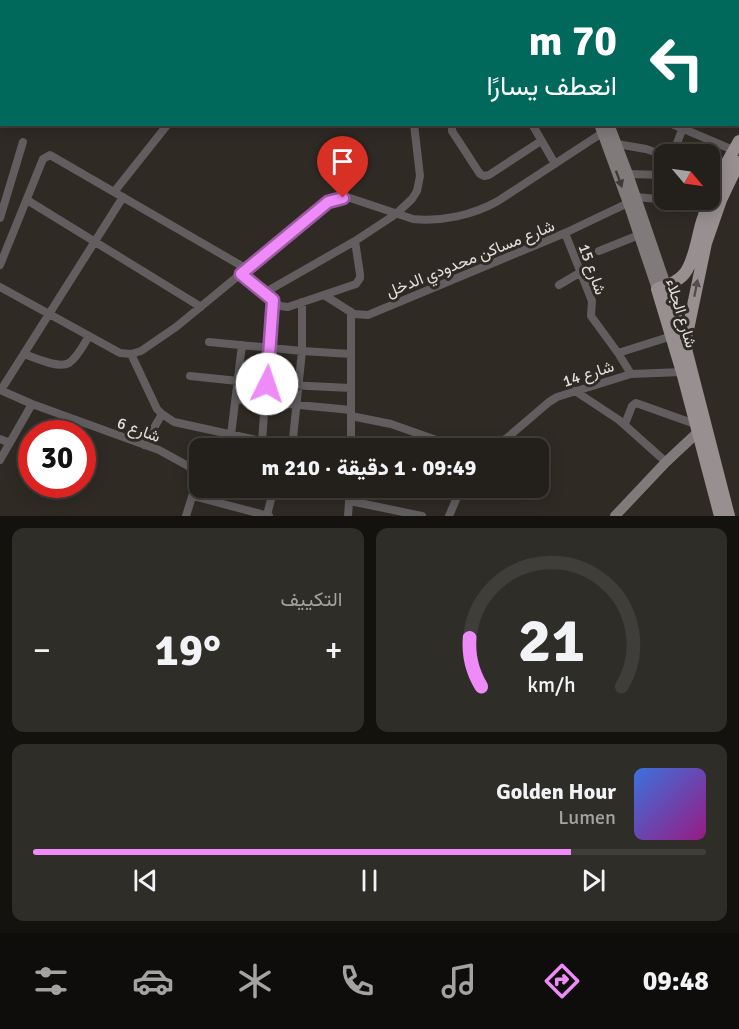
<!DOCTYPE html>
<html lang="ar">
<head>
<meta charset="utf-8">
<style>
	body { margin:0; font-family:Signika,Vazirmatn,sans-serif; background:#2f2d28; color:#f1f3f6; direction:rtl; height:100vh; display:flex; flex-direction:column; font-size:22px; white-space:nowrap }
	* { box-sizing:border-box; margin:0 }
	p { font-size:20px; color:#a3a3a3 }
	.icon { flex:none; width:33px; height:33px; fill:none; stroke:currentColor; stroke-width:2; stroke-linecap:round; stroke-linejoin:round }
	.map { position:relative; height:516px; overflow:hidden; direction:ltr }
	.sheet { display:flex; flex-direction:column; gap:12px; padding:12px; background:#13120f; flex:1 }
	.sheet>* { flex:none }
	.guide { position:absolute; left:0px; top:0px; width:740px; height:126px; box-shadow:0 3px 15px #0003,0 0 0 2px #403e3a; direction:rtl; background:#00695c; color:#fff; overflow:hidden }
	.needle { width:39px; rotate:119deg }
	.controls { position:absolute; left:654px; top:144px; display:grid; gap:12px }
	.controls a { display:grid; place-items:center; width:66px; height:66px; border-radius:12px; background:#23201b; box-shadow:0 3px 15px #0003,0 0 0 2px #403e3a; font-size:30px }
	.speed { position:absolute; left:18px; top:420px; display:flex; gap:12px; font-size:30px; font-weight:700; text-align:center }
	.speed>* { display:grid; place-content:center; width:78px; height:78px; border-radius:50%; background:#23201b; box-shadow:0 3px 15px #0003,0 0 0 2px #403e3a; line-height:1 }
	.speed .limit { border:9px solid #d22; background:#fff; color:#111 }
	.pin { position:absolute; display:grid; place-items:center; width:51px; height:51px; color:#fff; margin:-62px -26px; border-radius:50% 50% 50% 0; rotate:-45deg; box-shadow:0 0 6px #0007 }
	.pin .icon { rotate:45deg }
	.me { position:absolute; width:66px; margin:-33px; rotate:4deg; stroke-linejoin:round; filter:drop-shadow(0 0 4px #0008) }
	.turn { display:flex; align-items:center; gap:21px; height:126px; padding:0 24px; font-size:27px }
	.turn .icon { width:78px; height:78px; stroke-width:2.5 }
	.turn b { display:block; font-size:42px; line-height:51px }
	.big { font-size:45px; font-weight:800; line-height:1.1 }
	.sheet .card { flex:1; display:flex; flex-direction:column; justify-content:center; gap:9px; min-width:0; padding:0 21px; border-radius:12px; background:#2f2d28 }
	.sheet .dial { align-items:center; gap:0 }
	.dial svg { height:156px; overflow:visible; fill:none; stroke:#403e3a; stroke-width:7; stroke-linecap:round; text-anchor:middle }
	.dial text { fill:#f1f3f6; stroke:none }
	.song { display:flex; align-items:center; gap:18px }
	.cover { width:72px; height:72px; border-radius:9px; background:linear-gradient(135deg,hsl(220 70% 55%),hsl(310 70% 35%)) }
	.played { height:6px; border-radius:3px; background:linear-gradient(90deg,#ee8bf8 80%,#403e3a 80%) }
	.keys { display:flex; justify-content:space-around; direction:ltr }
	.heat { display:flex; justify-content:space-between; align-items:center; font-size:33px; direction:ltr }
	.sheet .tiles { flex:1; display:grid; gap:12px; grid-template-columns:1fr 1fr }
	.card:last-child { grid-column:span 2 }
	.trip { position:absolute; left:189px; top:438px; width:360px; height:60px; border-radius:12px; background:#23201b; box-shadow:0 3px 15px #0003,0 0 0 2px #403e3a; font-weight:800; line-height:60px; text-align:center; direction:rtl }
	.menu { display:flex; height:96px; justify-content:space-around; align-items:center; background:#0e0d0b; color:#a3a3a3 }
	.menu .icon { width:42px; height:42px }
	.menu .on { color:#ee8bf8 }
	.menu b { font-size:27px; color:#f1f3f6 }
	.map>svg:first-child { display:block }
	.green { fill:#454d1b }
	.lines { fill:none; stroke-linecap:round; stroke-linejoin:round }
	.street { stroke:#625d5f; stroke-width:8 }
	.secondary { stroke:#817a7b; stroke-width:10 }
	.primary { stroke:#988f91; stroke-width:12 }
	.oneway { fill:#3f3a35 }
	.oneway2 { fill:#544d4a }
	.route-casing { stroke:#9b5aa1; stroke-width:15 }
	.route { stroke:#ee8bf8; stroke-width:10 }
	.labels { text-anchor:middle; stroke-width:6; stroke-linejoin:round; paint-order:stroke }
	.street-label { font-size:16px; fill:#e4e1dd; stroke:#2f2a24 }
</style>
</head>
<body>
<div class="map">
<svg width="739" height="516" viewBox="0 0 739 516">
	<rect width="100%" height="100%" fill="#2f2a24"/>
	<path class="green" d="M 709,0 L 739,0 L 739,108 L 738,2 L 708,2 Z"/>
	<g class="lines">
		<path class="street" d="M 209,0 L 211,2
			M 459,0 L 460,2
			M 615,0 L 615,2
			M 657,0 L 658,2
			M 302,2 L 303,0
			M 450,2 L 452,0
			M 631,2 L 634,0
			M 698,2 L 699,0
			M 738,111 L 739,112
			M 452,124 L 452,131 L 480,174 L 484,176 L 489,175 L 541,141
			M 532,124 L 555,164
			M 672,124 L 733,150
			M 617,144 L 646,149 L 664,155
			M 673,154 L 682,130
			M 628,174 L 664,175
			M 114,192 L 168,124
			M 636,197 L 680,201
			M 27,200 L 201,307
			M 678,200 L 706,211
			M 0,218 L 23,142
			M 565,233 L 592,301 L 591,316 L 618,353 L 631,374
			M 599,251 L 639,235
			M 0,265 L 43,159 L 50,155 L 247,269
			M 241,274 L 280,306 L 288,307 L 356,284 L 360,278 L 360,274 L 355,241
			M 559,285 L 581,272
			M 0,287 L 120,353 L 131,354 L 141,351 L 176,327 L 328,202 L 343,198 L 350,198 L 413,219 C 442,222 473,215 498,201 L 602,133
			M 264,293 L 355,241 L 396,214 L 412,199 L 417,191 L 420,176 L 414,124
			M 324,295 L 354,314 L 368,315 L 565,233 L 628,203
			M 351,312 L 351,448
			M 209,342 L 302,351 L 351,354
			M 618,353 L 672,336
			M 24,354 C 35,358 59,369 69,363 C 78,357 84,344 89,336
			M 131,354 L 157,409 L 162,414 L 174,422 L 293,448
			M 190,376 L 267,384 L 351,388
			M 0,390 L 32,404 L 159,450 L 199,472
			M 1,390 L 123,197
			M 575,391 L 619,420 L 666,462
			M 236,399 L 351,410
			M 351,416 L 391,424 L 459,448
			M 625,424 L 632,406 L 636,403 L 695,424
			M 0,439 L 10,443
			M 262,442 L 272,300
			M 144,445 L 162,414
			M 228,448 L 231,435 L 242,345
			M 292,448 L 302,351 L 302,302
			M 482,448 L 497,443 L 507,438 L 549,402 L 557,397 L 631,374 L 682,372
			M 0,460 L 32,404
			M 193,496 L 269,516
			M 350,501 L 422,516
			M 267,515 L 274,488
			M 186,516 L 200,471
			M 348,516 L 350,488
			M 449,516 L 461,488"/>
		<path class="secondary" d="M 534,0 L 534,2
			M 547,0 L 547,2
			M 599,124 L 628,203 L 657,289
			M 609,124 L 628,174 L 666,285
			M 615,516 L 666,462 L 697,433"/>
		<path class="primary" d="M 666,285 L 685,345 L 729,516
			M 685,344 L 706,243 L 721,200 L 739,162
			M 720,516 L 682,372 L 657,289 C 667,285 678,282 685,273 C 695,259 697,237 702,221 C 711,193 724,166 739,141"/>
	</g>
	<defs><path id="oneway-solid" d="M-6-.8H1V-3.2L6.5 0L1 3.2V.8H-6Z" transform="scale(1.5)"/></defs>
	<use class="oneway" href="#oneway-solid" transform="translate(619 179) rotate(70)"/>
	<use class="oneway2" href="#oneway-solid" transform="translate(696 288) rotate(-79)"/>
	<g class="lines">
		<g class="route-casing">
			<path id="route" d="M 267,384 L 273,300 L 241,274 L 328,202 L 343,198"/>
		</g>
		<use href="#route" class="route"/>
	</g>
	<g class="labels">
		<g class="street-label">
			<text transform="translate(470 258) rotate(-22)" y="6">شارع مساكن محدودي الدخل</text>
			<text transform="translate(593 269) rotate(70)" y="6">شارع 15</text>
			<text transform="translate(682 313) rotate(73)" y="6">شارع الجلاء</text>
			<text transform="translate(588 373) rotate(-18)" y="6">شارع 14</text>
			<text transform="translate(139 429) rotate(20)" y="6">شارع 6</text>
		</g>
	</g>
</svg>
<div class="controls">
<a><svg class="needle" viewBox="-14 -14 28 28"><path d="M0-13l5 13h-10z" fill="#e53935"/><path d="M0 13l5-13h-10z" fill="#a3a3a3"/></svg></a>
</div>
<div class="speed"><div class="limit">30</div></div>
<div class="pin" style="left:343px;top:198px;background:#d93025"><svg class="icon" aria-label="arrive" viewBox="0 0 24 24"><path d="M6 21V4h12l-3 4 3 4H6"/></svg></div>
<svg class="me" style="left:267px;top:384px" viewBox="-20 -20 40 40"><circle r="19" fill="#fff"/><path d="M0-13L10 11 0 6-10 11z" fill="#ee8bf8"/></svg>
<div class="trip">09:49 · 1 دقيقة · 210 m</div>
<div class="guide">
<div class="turn"><svg class="icon" aria-label="left" viewBox="0 0 24 24"><path d="M17 20v-9H6M10 6l-5 5 5 5"/></svg><div><b>70 m</b>انعطف يسارًا</div></div>
</div>
</div>
<section class="sheet">
<div class="tiles">
<div class="card dial"><svg viewBox="0 0 100 80">
<path d="M14 69A42 42 0 1 1 86 69"/>
<path d="M14 69A42 42 0 0 1 8 44" stroke="#ee8bf8"/>
<text x="50" y="56" font-size="32" font-weight="700">21</text>
<text x="50" y="72" font-size="11">km/h</text>
</svg></div>
<div class="card"><p>التكييف</p>
<div class="heat"><a>−</a><b class="big">19°</b><a>+</a></div>
</div>
<div class="card">
<div class="song"><i class="cover"></i><div><b>Golden Hour</b><p>Lumen</p></div></div>
<div class="played"></div>
<div class="keys"><svg class="icon" aria-label="previous" viewBox="0 0 24 24"><path d="M18 5L8 12l10 7zM5 5v14"/></svg><svg class="icon" aria-label="pause" viewBox="0 0 24 24"><path d="M8 5v14M16 5v14"/></svg><svg class="icon" aria-label="next" viewBox="0 0 24 24"><path d="M6 5l10 7-10 7zM19 5v14"/></svg></div>
</div>
</div>
</section>
<nav class="menu">
<b>09:48</b>
<svg class="icon on" aria-label="directions" viewBox="0 0 24 24"><path d="M12 3l9 9-9 9-9-9zM9 14v-3h6M13 9l2 2-2 2"/></svg>
<svg class="icon" aria-label="music" viewBox="0 0 24 24"><path d="M9 18V5l10-2v13"/><circle cx="6" cy="18" r="3"/><circle cx="16" cy="16" r="3"/></svg>
<svg class="icon" aria-label="phone" viewBox="0 0 24 24"><path d="M5 4h4l2 5-3 2q2 4 5 5l2-3 5 2v4C11 20 4 13 5 4z"/></svg>
<svg class="icon" aria-label="climate" viewBox="0 0 24 24"><path d="M12 3v18M4 7l16 10M4 17L20 7"/></svg>
<svg class="icon" aria-label="car" viewBox="0 0 24 24"><path d="M5 17H2v-5l4-1 3-4h7l3 4 3 1v5h-3M9 17h6M6 11h13"/><circle cx="7" cy="17" r="2"/><circle cx="17" cy="17" r="2"/></svg>
<svg class="icon" aria-label="filters" viewBox="0 0 24 24"><path d="M4 7h16M4 17h16"/><circle cx="9" cy="7" r="2"/><circle cx="15" cy="17" r="2"/></svg>
</nav>
</body>
</html>
